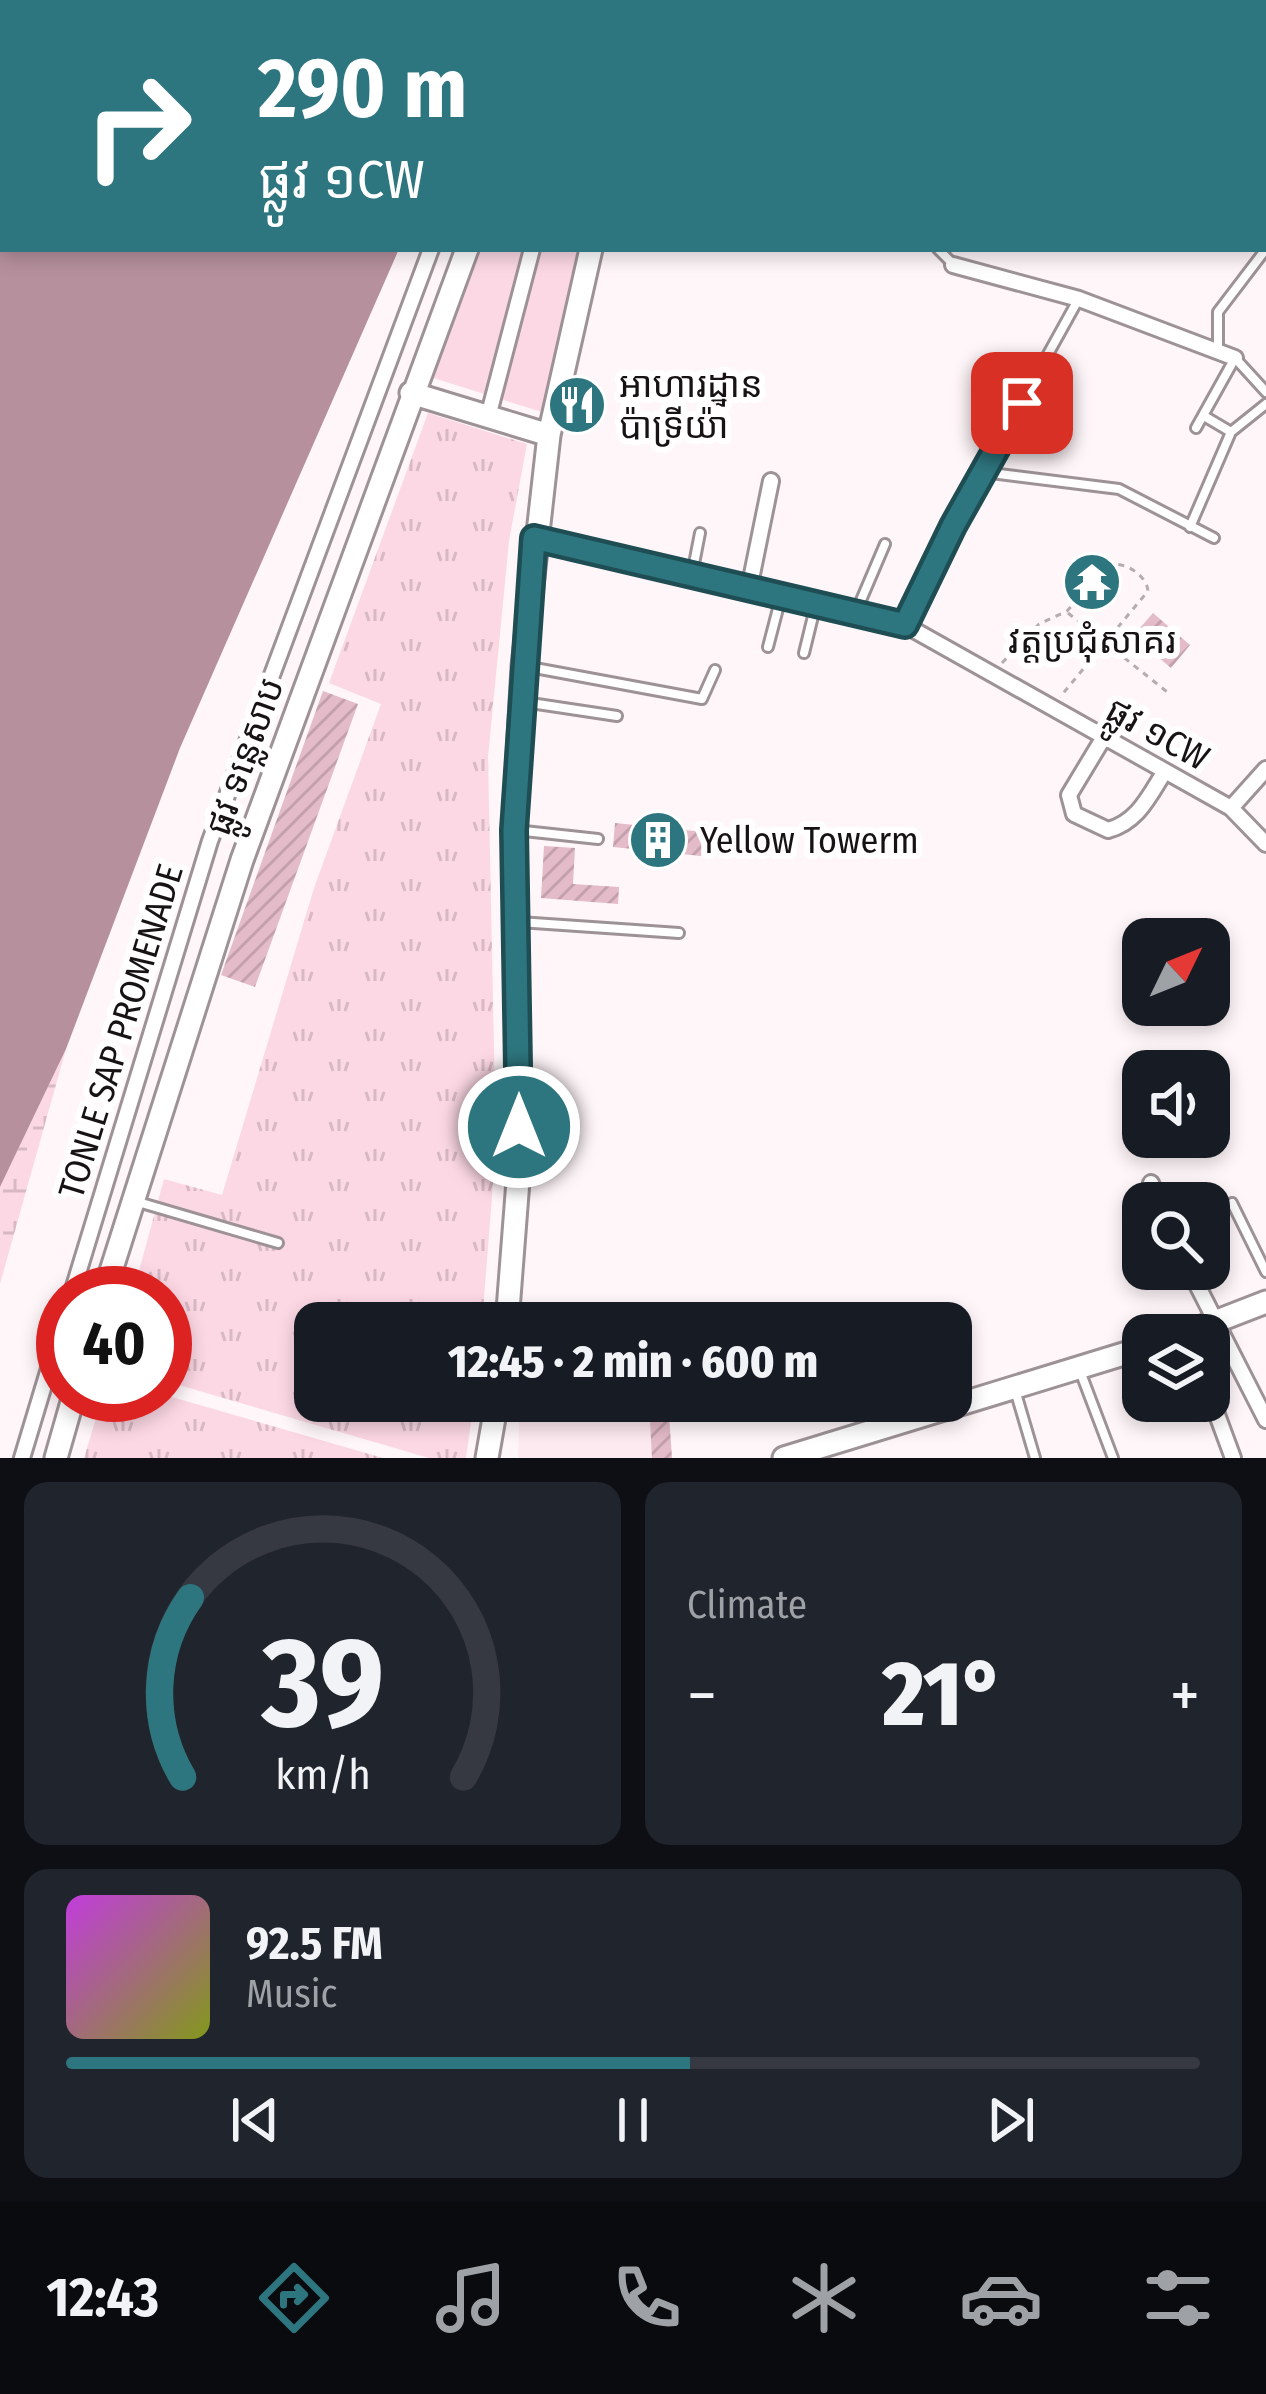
<!DOCTYPE html>
<html lang="en">
<head>
<meta charset="utf-8">
<style>
	body { margin:0; font-family:"Fira Sans Condensed","Noto Sans Khmer",sans-serif; background:#20242c; color:#f1f3f6; height:100vh; display:flex; flex-direction:column; font-size:45px; white-space:nowrap }
	* { box-sizing:border-box; margin:0 }
	p { font-size:39px; color:#9ea1a6 }
	.icon { flex:none; width:66px; height:66px; fill:none; stroke:currentColor; stroke-width:2; stroke-linecap:round; stroke-linejoin:round }
	.map { position:relative; height:1458px; overflow:hidden }
	.details { display:flex; flex-direction:column; gap:24px; padding:24px; background:#0d0f14; flex:1 }
	.details>* { flex:none }
	.top-card { position:absolute; left:0px; top:0px; width:1266px; height:252px; box-shadow:0 6px 18px #0003; background:#2e767f; color:#fff; overflow:hidden }
	.needle { width:78px; rotate:47deg }
	.fabs { position:absolute; left:1122px; top:918px; display:grid; gap:24px }
	.fabs a { display:grid; place-items:center; width:108px; height:108px; border-radius:24px; background:#171b24; box-shadow:0 6px 18px #0003; font-size:60px }
	.speed { position:absolute; left:36px; top:1266px; display:flex; gap:24px; font-size:60px; font-weight:700; text-align:center }
	.speed>* { display:grid; place-content:center; width:156px; height:156px; border-radius:50%; background:#171b24; box-shadow:0 6px 18px #0003; line-height:1 }
	.speed .limit { border:18px solid #d22; background:#fff; color:#111 }
	.pin { position:absolute; display:grid; place-items:center; width:102px; height:102px; color:#fff; margin:-51px; border-radius:24px; box-shadow:0 6px 18px #0006 }
	.me { position:absolute; width:132px; margin:-66px; rotate:0deg; stroke-linejoin:round; filter:drop-shadow(0 0 9px #0008) }
	.turn { display:flex; align-items:center; gap:42px; height:252px; padding:0 60px; font-size:54px }
	.turn .icon { width:156px; height:156px; stroke-width:2.5 }
	.turn b { display:block; font-size:84px; line-height:102px }
	.big { font-size:90px; font-weight:800; line-height:1.1 }
	.details .card { flex:1; display:flex; flex-direction:column; justify-content:center; gap:18px; min-width:0; padding:0 42px; border-radius:24px; background:#20242c }
	.details .dial { align-items:center; gap:0 }
	.dial svg { height:312px; overflow:visible; fill:none; stroke:#363941; stroke-width:7; stroke-linecap:round; text-anchor:middle }
	.dial text { fill:#f1f3f6; stroke:none }
	.song { display:flex; align-items:center; gap:36px }
	.cover { width:144px; height:144px; border-radius:18px; background:linear-gradient(135deg,hsl(290 70% 55%),hsl(70 70% 35%)) }
	.played { height:12px; border-radius:6px; background:linear-gradient(90deg,#2e767f 55%,#363941 55%) }
	.keys { display:flex; justify-content:space-around; direction:ltr }
	.heat { display:flex; justify-content:space-between; align-items:center; font-size:66px; direction:ltr }
	.details .tiles { flex:1; display:grid; gap:24px; grid-template-columns:1fr 1fr }
	.card:last-child { grid-column:span 2 }
	.trip { position:absolute; left:294px; top:1302px; width:678px; height:120px; border-radius:24px; background:#171b24; box-shadow:0 6px 18px #0003; font-weight:800; line-height:120px; text-align:center }
	.tab-bar { display:flex; height:192px; justify-content:space-around; align-items:center; background:#090b0e; color:#9ea1a6 }
	.tab-bar .icon { width:84px; height:84px }
	.tab-bar .active { color:#2e767f }
	.tab-bar b { font-size:54px; color:#f1f3f6 }
	.map>svg:first-child { display:block }
	.built { fill:#fde9f0 }
	.grass { fill:url(#grass-tufts) }
	.wetland { fill:url(#wetland-marsh) }
	.green { fill:#fcd8e4 }
	.water { fill:#b6909d }
	.building { fill:url(#building-hatch) }
	.lines { fill:none; stroke-linecap:round; stroke-linejoin:round }
	.lane-casing { stroke:#9d9296; stroke-width:14 }
	.street-casing { stroke:#9d9296; stroke-width:20 }
	.secondary-casing { stroke:#9d9296; stroke-width:27 }
	.path { stroke:#b4adaf; stroke-width:3; stroke-dasharray:6 6; stroke-linecap:butt }
	.lane { stroke:#fff; stroke-width:8 }
	.street { stroke:#fff; stroke-width:14 }
	.secondary { stroke:#fff; stroke-width:21 }
	.route-casing { stroke:#1e4d53; stroke-width:30 }
	.route { stroke:#2e767f; stroke-width:21 }
	.labels { text-anchor:middle; stroke-width:12; stroke-linejoin:round; paint-order:stroke }
	.poi-label { font-size:36px; fill:#171314; stroke:#fff; text-anchor:start }
	.street-label { font-size:36px; fill:#171314; stroke:#fff }
</style>
</head>
<body>
<div class="map">
<svg width="1266" height="1458" viewBox="0 0 1266 1458">
	<defs>
		<pattern id="grass-tufts" width="24" height="20" patternUnits="userSpaceOnUse" patternTransform="scale(3)"><rect width="24" height="20" fill="#fcd8e4"/><path d="M3 7l-1-3M5 7V3M7 7l1-3M15 17l-1-3M17 17v-4M19 17l1-3" fill="none" stroke="#d7b8c3"/></pattern>
		<pattern id="wetland-marsh" width="20" height="14" patternUnits="userSpaceOnUse" patternTransform="scale(3)"><rect width="20" height="14" fill="#fcd8e4"/><path d="M1 5h8M5 5V1M11 12h8M15 12V8" fill="none" stroke="#d7b8c3"/></pattern>
		<pattern id="building-hatch" width="6" height="6" patternUnits="userSpaceOnUse" patternTransform="scale(3)"><rect width="6" height="6" fill="#e4bbc9"/><path d="M-1 1l2-2M0 6l6-6M5 7l2-2" fill="none" stroke="#c3a0ac"/></pattern>
	</defs>
	<rect width="100%" height="100%" fill="#fff6f9"/>
	<path class="built" d="M 520,1401 L 668,1401 L 672,1458 L 518,1458 Z"/>
	<path class="grass" d="M 428,413 L 527,444 L 509,541 L 488,757 L 496,1146 L 482,1323 L 315,1323 L 315,1401 L 474,1401 L 466,1458 L 429,1458 L 165,1381 L 165,1293 L 133,1293 L 164,1179 L 222,1195 L 314,888 L 381,704 L 329,683 Z
		M 103,1395 L 165,1395 L 383,1458 L 84,1458 Z"/>
	<path class="wetland" d="M 66,1049 L 0,1284 L 0,1187 Z"/>
	<path class="green" d="M 479,249 L 578,249 L 542,412 L 430,377 Z"/>
	<path class="water" d="M 0,0 L 504,0 L 3,3 L 3,249 L 399,249 L 180,748 L 66,1049 L 0,1187 Z"/>
	<path class="building" d="M 1153,613 L 1190,645 L 1171,668 L 1133,636 Z
		M 323,691 L 358,704 L 255,987 L 221,975 Z
		M 615,823 L 704,832 L 701,856 L 613,847 Z
		M 544,846 L 575,848 L 573,884 L 619,887 L 618,904 L 541,898 Z
		M 649,1401 L 668,1401 L 672,1458 L 652,1458 Z"/>
	<g class="lines">
		<g class="lane-casing">
			<path id="lane" d="M 1263,189 L 1266,192
				M 938,249 L 952,263
				M 1218,348 L 1218,312 L 1266,249
				M 1204,416 L 1231,432 L 1266,404
				M 1196,428 L 1235,358 L 1266,392
				M 983,472 L 1119,489 L 1214,538
				M 1190,527 L 1231,432
				M 692,574 L 700,533
				M 856,612 L 885,544
				M 905,625 L 953,526 L 1078,300
				M 768,647 L 781,597
				M 804,653 L 816,604
				M 524,666 L 702,699 L 715,670
				M 524,702 L 617,716
				M 515,830 L 598,839
				M 519,922 L 679,933
				M 138,1202 L 278,1243
				M 1232,1203 L 1266,1272
				M 1080,1371 L 1113,1458
				M 1015,1390 L 1035,1458
				M 604,1401 L 618,1410
				M 880,1401 L 892,1425"/>
		</g>
		<g class="street-casing">
			<path id="street" d="M 583,0 L 585,3
				M 709,0 L 715,3
				M 528,3 L 529,0
				M 623,3 L 624,0
				M 1257,3 L 1258,0
				M 1263,109 L 1265,124
				M 953,265 L 1079,299 L 1235,358
				M 488,417 L 532,249
				M 535,538 L 905,625 L 1231,808 L 1266,844
				M 749,589 L 771,481
				M 1104,737 L 1069,795 L 1074,814 L 1108,830 C 1138,822 1149,796 1165,771
				M 1231,808 L 1266,769
				M 1151,1183 L 1160,1203
				M 1189,1269 L 1266,1420
				M 72,1293 L 210,841 L 431,249
				M 1209,1393 L 1233,1458
				M 22,1458 L 63,1322"/>
		</g>
		<g class="secondary-casing">
			<path id="secondary" d="M 562,3 L 563,0
				M 641,3 L 642,0
				M 411,393 L 549,435
				M 104,1293 L 242,860 L 467,249
				M 507,1323 L 519,1168 L 514,829 L 523,666 L 549,435 L 591,249
				M 1181,1335 L 1266,1302
				M 56,1458 L 74,1395
				M 487,1458 L 497,1401
				M 784,1458 L 1143,1348"/>
		</g>
		<path class="path" d="M 1068,613 L 1171,695
			M 1002,663 L 1039,624 L 1067,611 L 1110,565 C 1125,561 1147,576 1148,591 L 1060,697"/>
		<use href="#lane" class="lane"/>
		<use href="#street" class="street"/>
		<use href="#secondary" class="secondary"/>
	</g>
	<g class="lines">
		<g class="route-casing">
			<path id="route" d="M 519,1127 L 514,830 L 534,538 L 905,625 L 953,526 L 1022,403"/>
		</g>
		<use href="#route" class="route"/>
	</g>
	<defs>
		<g id="restaurant-disc" transform="scale(3)"><circle r="9.5" fill="#2e767f" stroke="#fff"/><path d="M-5-6h1v4h1v-4h1v4h1v-4h1v5L-1.5 .5V6h-2V.5L-5-1ZM5-6V6H3V1.5H1.5Q1.5-4 5-6Z" fill="#fff"/></g>
		<g id="temple-disc" transform="scale(3)"><circle r="9.5" fill="#2e767f" stroke="#fff"/><path d="M0-6L5-2H3V0L6.5 2.5H4V6H1.5V3h-3V6H-4V2.5H-6.5L-3 0V-2H-5Z" fill="#fff"/></g>
		<g id="building-disc" transform="scale(3)"><circle r="9.5" fill="#2e767f" stroke="#fff"/><path d="M-4-6H4V6H1V3H-1V6H-4ZM-2.5-4.3h1.7v1.8h-1.7ZM.8-4.3h1.7v1.8H.8ZM-2.5-1h1.7V.8h-1.7ZM.8-1h1.7V.8H.8Z" fill="#fff"/></g>
	</defs>
	<g fill-rule="evenodd">
		<use href="#restaurant-disc" x="577" y="405"/>
		<use href="#temple-disc" x="1092" y="582"/>
		<use href="#building-disc" x="658" y="840"/>
	</g>
	<g class="labels">
		<g class="poi-label">
			<text x="619" y="397">អាហារដ្ឋាន<tspan x="619" dy="41">ប៉ាទ្រីយ៉ា</tspan></text>
			<text x="1092" y="653" text-anchor="middle">វត្តប្រជុំសាគរ</text>
			<text x="700" y="853">Yellow Towerm</text>
		</g>
		<g class="street-label">
			<text transform="translate(1158 733) rotate(29)" y="13">ផ្លូវ ១CW</text>
			<text transform="translate(244 756) rotate(-70)" y="13">ផ្លូវ ទន្លេសាប</text>
			<text transform="translate(120 1031) rotate(-73)" y="13">TONLE SAP PROMENADE</text>
		</g>
	</g>
</svg>
<div class="fabs">
<a><svg class="needle" viewBox="-14 -14 28 28"><path d="M0-13l5 13h-10z" fill="#e53935"/><path d="M0 13l5-13h-10z" fill="#9ea1a6"/></svg></a>
<a><svg class="icon" aria-label="sound" viewBox="0 0 24 24"><path d="M4 9h4l5-4v14l-5-4H4zM17 9q2 3 0 6"/></svg></a>
<a><svg class="icon" aria-label="search" viewBox="0 0 24 24"><circle cx="10" cy="10" r="6"/><path d="M15 15l6 6"/></svg></a>
<a><svg class="icon" aria-label="layers" viewBox="0 0 24 24"><path d="M12 4l9 5-9 5-9-5zM3 14l9 5 9-5"/></svg></a>
</div>
<div class="speed"><div class="limit">40</div></div>
<div class="pin" style="left:1022px;top:403px;background:#d93025"><svg class="icon" aria-label="arrive" viewBox="0 0 24 24"><path d="M6 21V4h12l-3 4 3 4H6"/></svg></div>
<svg class="me" style="left:519px;top:1127px" viewBox="-20 -20 40 40"><circle r="17" fill="#2e767f" stroke="#fff" stroke-width="3"/><path d="M0-11L8 9 0 5-8 9z" fill="#fff"/></svg>
<div class="trip">12:45 · 2 min · 600 m</div>
<div class="top-card">
<div class="turn"><svg class="icon" aria-label="right" viewBox="0 0 24 24"><path d="M7 20v-9h11M14 6l5 5-5 5"/></svg><div><b>290 m</b>ផ្លូវ ១CW</div></div>
</div>
</div>
<section class="details">
<div class="tiles">
<div class="card dial"><svg viewBox="0 0 100 80">
<path d="M14 69A42 42 0 1 1 86 69"/>
<path d="M14 69A42 42 0 0 1 16 23" stroke="#2e767f"/>
<text x="50" y="56" font-size="32" font-weight="700">39</text>
<text x="50" y="72" font-size="11">km/h</text>
</svg></div>
<div class="card"><p>Climate</p>
<div class="heat"><a>−</a><b class="big">21°</b><a>+</a></div>
</div>
<div class="card">
<div class="song"><i class="cover"></i><div><b>92.5 FM</b><p>Music</p></div></div>
<div class="played"></div>
<div class="keys"><svg class="icon" aria-label="previous" viewBox="0 0 24 24"><path d="M18 5L8 12l10 7zM5 5v14"/></svg><svg class="icon" aria-label="pause" viewBox="0 0 24 24"><path d="M8 5v14M16 5v14"/></svg><svg class="icon" aria-label="next" viewBox="0 0 24 24"><path d="M6 5l10 7-10 7zM19 5v14"/></svg></div>
</div>
</div>
</section>
<nav class="tab-bar">
<b>12:43</b>
<svg class="icon active" aria-label="directions" viewBox="0 0 24 24"><path d="M12 3l9 9-9 9-9-9zM9 14v-3h6M13 9l2 2-2 2"/></svg>
<svg class="icon" aria-label="music" viewBox="0 0 24 24"><path d="M9 18V5l10-2v13"/><circle cx="6" cy="18" r="3"/><circle cx="16" cy="16" r="3"/></svg>
<svg class="icon" aria-label="phone" viewBox="0 0 24 24"><path d="M5 4h4l2 5-3 2q2 4 5 5l2-3 5 2v4C11 20 4 13 5 4z"/></svg>
<svg class="icon" aria-label="climate" viewBox="0 0 24 24"><path d="M12 3v18M4 7l16 10M4 17L20 7"/></svg>
<svg class="icon" aria-label="car" viewBox="0 0 24 24"><path d="M5 17H2v-5l4-1 3-4h7l3 4 3 1v5h-3M9 17h6M6 11h13"/><circle cx="7" cy="17" r="2"/><circle cx="17" cy="17" r="2"/></svg>
<svg class="icon" aria-label="filters" viewBox="0 0 24 24"><path d="M4 7h16M4 17h16"/><circle cx="9" cy="7" r="2"/><circle cx="15" cy="17" r="2"/></svg>
</nav>
</body>
</html>
